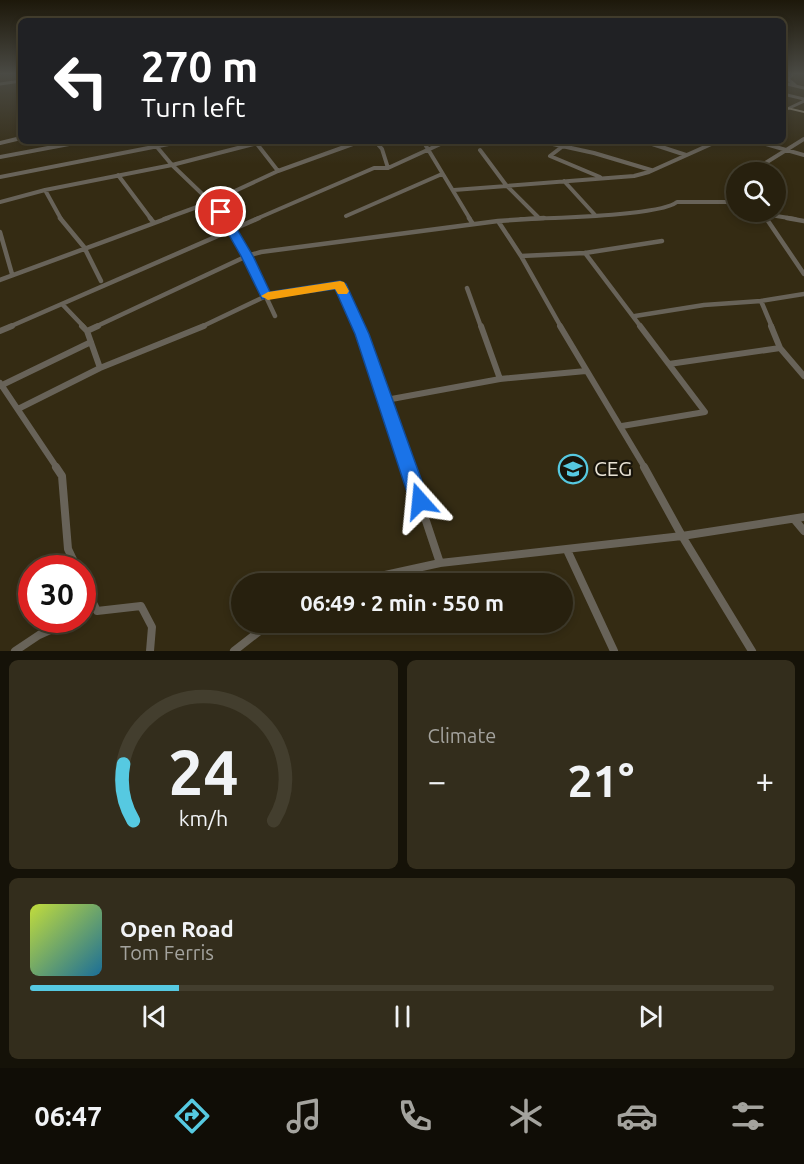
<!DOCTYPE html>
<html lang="en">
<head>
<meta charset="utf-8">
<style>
	body { margin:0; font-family:Ubuntu,sans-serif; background:#332d1c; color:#f1f3f6; height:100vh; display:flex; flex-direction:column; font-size:22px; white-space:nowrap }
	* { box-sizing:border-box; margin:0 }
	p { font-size:20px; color:#a4a39e }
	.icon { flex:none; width:33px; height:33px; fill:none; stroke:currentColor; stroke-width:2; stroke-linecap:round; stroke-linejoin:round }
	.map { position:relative; height:651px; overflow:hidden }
	.side { display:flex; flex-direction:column; gap:9px; padding:9px; background:#151208; flex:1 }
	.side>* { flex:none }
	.top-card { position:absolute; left:18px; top:18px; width:768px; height:126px; border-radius:9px; box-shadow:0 3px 9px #0003,0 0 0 2px #433e2e; background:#202124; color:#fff; overflow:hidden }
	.buttons { position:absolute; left:726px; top:162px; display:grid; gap:12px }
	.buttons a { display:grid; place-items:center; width:60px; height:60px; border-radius:50%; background:#27200e; box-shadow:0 3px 9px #0003,0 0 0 2px #433e2e; font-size:30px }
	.speed { position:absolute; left:18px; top:555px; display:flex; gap:12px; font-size:30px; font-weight:700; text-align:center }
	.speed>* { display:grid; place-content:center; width:78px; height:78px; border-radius:50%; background:#27200e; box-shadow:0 3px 9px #0003,0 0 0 2px #433e2e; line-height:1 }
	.speed .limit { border:9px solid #d22; background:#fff; color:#111 }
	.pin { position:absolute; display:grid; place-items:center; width:51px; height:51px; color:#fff; margin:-26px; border:3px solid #fff; border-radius:50%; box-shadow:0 2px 6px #0007 }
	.me { position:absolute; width:66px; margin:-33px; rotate:342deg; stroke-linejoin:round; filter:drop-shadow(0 0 4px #0008) }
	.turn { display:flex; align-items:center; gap:21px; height:126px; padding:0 24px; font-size:27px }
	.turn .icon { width:78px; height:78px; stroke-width:2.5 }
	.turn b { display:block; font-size:42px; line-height:51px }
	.big { font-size:45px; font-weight:700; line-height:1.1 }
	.side .card { flex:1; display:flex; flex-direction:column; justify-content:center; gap:9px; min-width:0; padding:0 21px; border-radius:9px; background:#332d1c }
	.side .dial { align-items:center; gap:0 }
	.dial svg { height:156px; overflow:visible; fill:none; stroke:#433e2e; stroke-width:7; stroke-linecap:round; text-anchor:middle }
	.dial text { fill:#f1f3f6; stroke:none }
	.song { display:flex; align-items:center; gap:18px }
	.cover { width:72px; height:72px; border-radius:9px; background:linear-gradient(135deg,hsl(70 70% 55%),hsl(200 70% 35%)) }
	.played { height:6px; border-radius:3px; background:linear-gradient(90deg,#56c9e1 20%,#433e2e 20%) }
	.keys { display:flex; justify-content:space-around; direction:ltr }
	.heat { display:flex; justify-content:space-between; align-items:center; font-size:33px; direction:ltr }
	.side .tiles { flex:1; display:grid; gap:9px; grid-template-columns:1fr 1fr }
	.card:last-child { grid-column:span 2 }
	.trip { position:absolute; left:231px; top:573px; width:342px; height:60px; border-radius:30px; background:#27200e; box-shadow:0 3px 9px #0003,0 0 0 2px #433e2e; font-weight:700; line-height:60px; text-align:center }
	.tab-bar { display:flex; height:96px; justify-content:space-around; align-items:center; background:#100d06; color:#a4a39e }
	.tab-bar .icon { width:42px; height:42px }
	.tab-bar .on { color:#56c9e1 }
	.tab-bar b { font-size:27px; color:#f1f3f6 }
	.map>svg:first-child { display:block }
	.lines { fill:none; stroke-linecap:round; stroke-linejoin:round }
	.street-far4 { stroke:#686359; stroke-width:3 }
	.street-far3 { stroke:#686359; stroke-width:4 }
	.street-far2 { stroke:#686359; stroke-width:4.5 }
	.street-far1 { stroke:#686359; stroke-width:6 }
	.street { stroke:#686359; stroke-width:8 }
	.secondary { fill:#8a8371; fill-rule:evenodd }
	.route { fill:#1a73e8; stroke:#114b97; stroke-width:1.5 }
	.slow { fill:#f59e0b }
	.labels { text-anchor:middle; stroke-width:4.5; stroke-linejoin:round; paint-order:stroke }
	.near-poi-label { font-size:21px; fill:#e8e2d4; stroke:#18140a; text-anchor:start }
</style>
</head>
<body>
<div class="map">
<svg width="804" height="651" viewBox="0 0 804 651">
	<rect width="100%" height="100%" fill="#342b13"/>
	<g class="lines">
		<path class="street-far4" d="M 783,73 L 792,75 L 788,79 L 796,86
			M 783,83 L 804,88
			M 0,84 L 21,81
			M 783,94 L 804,99
			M 783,111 L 804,101"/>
		<path class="street-far3" d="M 152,141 L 172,165 L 221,212 L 225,219
			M 375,141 L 382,149 L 388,168
			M 423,141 L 470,219
			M 539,141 L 594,153 L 651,170
			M 643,141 L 686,155
			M 755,141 L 804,155
			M 0,143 L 21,138
			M 257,144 L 278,171
			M 563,146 L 550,156 L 600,177
			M 480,150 L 506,185 L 539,218
			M 0,157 L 85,141
			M 751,172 L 804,139
			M 118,175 L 151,219
			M 0,177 L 184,141
			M 564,181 L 596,216
			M 45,190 L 61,219
			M 454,190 L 634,176 L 649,172 L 718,141
			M 0,202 L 45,190 L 172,165 L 265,141
			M 762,212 L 767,219
			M 764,214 L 795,219
			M 346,216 L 442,174
			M 164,219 L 211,202 L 278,171 L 361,141
			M 256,219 L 374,168 L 388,168 L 447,141
			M 521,219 C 550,218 660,216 677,202 L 736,202"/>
		<path class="street-far2" d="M 60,218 L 84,247 L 101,281
			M 150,218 L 154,223
			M 225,218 L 247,256 L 275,316
			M 469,218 L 473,224
			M 766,218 L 804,274
			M 787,218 L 804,221
			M 498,221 L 521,256 L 561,327
			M 0,232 L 12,274
			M 585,253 L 641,327
			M 521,256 L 585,253 L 662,241
			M 0,280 L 168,218
			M 467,288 L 481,327
			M 63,305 L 84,327
			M 635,316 L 704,305 L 761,301
			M 9,327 L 259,218
			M 95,327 L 247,256 L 261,252 L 498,221 L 544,218
			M 201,327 L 266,296 L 340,284 L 359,327
			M 772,327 L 761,301 L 804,294"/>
		<path class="street-far1" d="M 82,326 L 87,331 L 100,368
			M 358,326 L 386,400
			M 481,326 L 500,379
			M 560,326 L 645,468
			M 0,331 L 12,326
			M 87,331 L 98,326
			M 780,348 L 804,376
			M 669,364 L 780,348 L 771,326
			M 0,383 L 57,468
			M 0,386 L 91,342
			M 18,409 L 100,368 L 204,326
			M 622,426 L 705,412 L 640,326
			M 409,468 L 386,400 L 500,379 L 586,371"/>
		<path class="street" d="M 56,467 L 62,476 L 68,549 L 77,568
			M 408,467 L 440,563
			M 644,467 L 682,536 L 752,651
			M 794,519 L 804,531
			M 567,550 L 614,651
			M 82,580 L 97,611 L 141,606 L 152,627 L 150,651
			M 344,584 L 440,563 L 682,536 L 804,517
			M 15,651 L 39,635 L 68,622
			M 234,651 L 271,622"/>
		<path class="secondary" d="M 783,106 L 804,111 L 804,113 L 783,108 Z"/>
	</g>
	<linearGradient id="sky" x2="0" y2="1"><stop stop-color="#1d180a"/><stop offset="0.45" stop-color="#4a4a44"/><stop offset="1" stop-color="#4a4a44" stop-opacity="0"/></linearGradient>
	<rect width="804" height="164" fill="url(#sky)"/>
	<path class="route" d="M 221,209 L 227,212 L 253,256 L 270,292 L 340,281 L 346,284 L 369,334 L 429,501 L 426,508 L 420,510 L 413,508 L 410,501 L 355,334 L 335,289 L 262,299 L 241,256 L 216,212 Z"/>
	<path class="slow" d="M 340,281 L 344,282 L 349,291 L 347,294 L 338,294 L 335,289 L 268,300 L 261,296 L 268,292 Z"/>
	<defs>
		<g id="university-ring" transform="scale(1.5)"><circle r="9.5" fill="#18140a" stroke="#56c9e1" stroke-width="1.5"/><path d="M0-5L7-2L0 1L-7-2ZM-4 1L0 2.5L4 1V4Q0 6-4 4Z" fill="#56c9e1"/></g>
	</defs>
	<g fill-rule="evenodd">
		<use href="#university-ring" x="573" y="469"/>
	</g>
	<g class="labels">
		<g class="near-poi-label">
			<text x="594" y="476">CEG</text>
		</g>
	</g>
</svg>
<div class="buttons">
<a><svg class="icon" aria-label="search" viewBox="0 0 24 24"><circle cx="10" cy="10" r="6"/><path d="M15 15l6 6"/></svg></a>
</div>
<div class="speed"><div class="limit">30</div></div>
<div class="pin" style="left:221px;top:212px;background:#d93025"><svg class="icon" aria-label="arrive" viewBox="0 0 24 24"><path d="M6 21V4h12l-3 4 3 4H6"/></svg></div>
<svg class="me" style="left:420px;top:501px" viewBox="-20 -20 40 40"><path d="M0-17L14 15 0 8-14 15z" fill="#1a73e8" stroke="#fff" stroke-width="4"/></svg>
<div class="trip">06:49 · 2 min · 550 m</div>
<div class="top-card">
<div class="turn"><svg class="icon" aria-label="left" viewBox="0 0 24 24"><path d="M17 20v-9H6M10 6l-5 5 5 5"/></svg><div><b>270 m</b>Turn left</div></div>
</div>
</div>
<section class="side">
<div class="tiles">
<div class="card dial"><svg viewBox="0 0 100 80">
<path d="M14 69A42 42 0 1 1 86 69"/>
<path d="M14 69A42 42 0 0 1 9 40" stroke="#56c9e1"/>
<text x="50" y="56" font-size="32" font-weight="700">24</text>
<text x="50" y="72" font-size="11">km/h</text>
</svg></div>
<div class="card"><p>Climate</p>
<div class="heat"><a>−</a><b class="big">21°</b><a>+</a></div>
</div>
<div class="card">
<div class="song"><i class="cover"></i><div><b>Open Road</b><p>Tom Ferris</p></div></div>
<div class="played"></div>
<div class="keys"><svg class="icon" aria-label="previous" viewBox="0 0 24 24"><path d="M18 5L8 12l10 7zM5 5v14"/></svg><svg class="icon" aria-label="pause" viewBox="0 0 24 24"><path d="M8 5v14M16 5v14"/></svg><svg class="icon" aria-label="next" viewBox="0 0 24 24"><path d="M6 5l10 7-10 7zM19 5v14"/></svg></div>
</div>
</div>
</section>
<nav class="tab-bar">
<b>06:47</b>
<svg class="icon on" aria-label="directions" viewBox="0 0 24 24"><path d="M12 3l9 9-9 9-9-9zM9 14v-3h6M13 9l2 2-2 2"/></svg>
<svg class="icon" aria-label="music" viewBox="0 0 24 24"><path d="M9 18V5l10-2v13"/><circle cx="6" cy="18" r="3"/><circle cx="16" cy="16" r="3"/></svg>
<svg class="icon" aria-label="phone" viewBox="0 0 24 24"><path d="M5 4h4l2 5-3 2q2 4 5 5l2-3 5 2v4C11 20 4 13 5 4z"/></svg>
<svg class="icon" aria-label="climate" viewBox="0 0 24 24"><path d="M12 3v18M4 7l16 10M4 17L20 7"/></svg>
<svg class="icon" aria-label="car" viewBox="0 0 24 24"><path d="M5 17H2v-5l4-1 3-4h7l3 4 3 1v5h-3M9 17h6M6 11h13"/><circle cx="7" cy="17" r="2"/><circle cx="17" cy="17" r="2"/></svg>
<svg class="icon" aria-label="filters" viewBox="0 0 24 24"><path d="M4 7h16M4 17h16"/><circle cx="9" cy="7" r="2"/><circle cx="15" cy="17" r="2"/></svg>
</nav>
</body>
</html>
